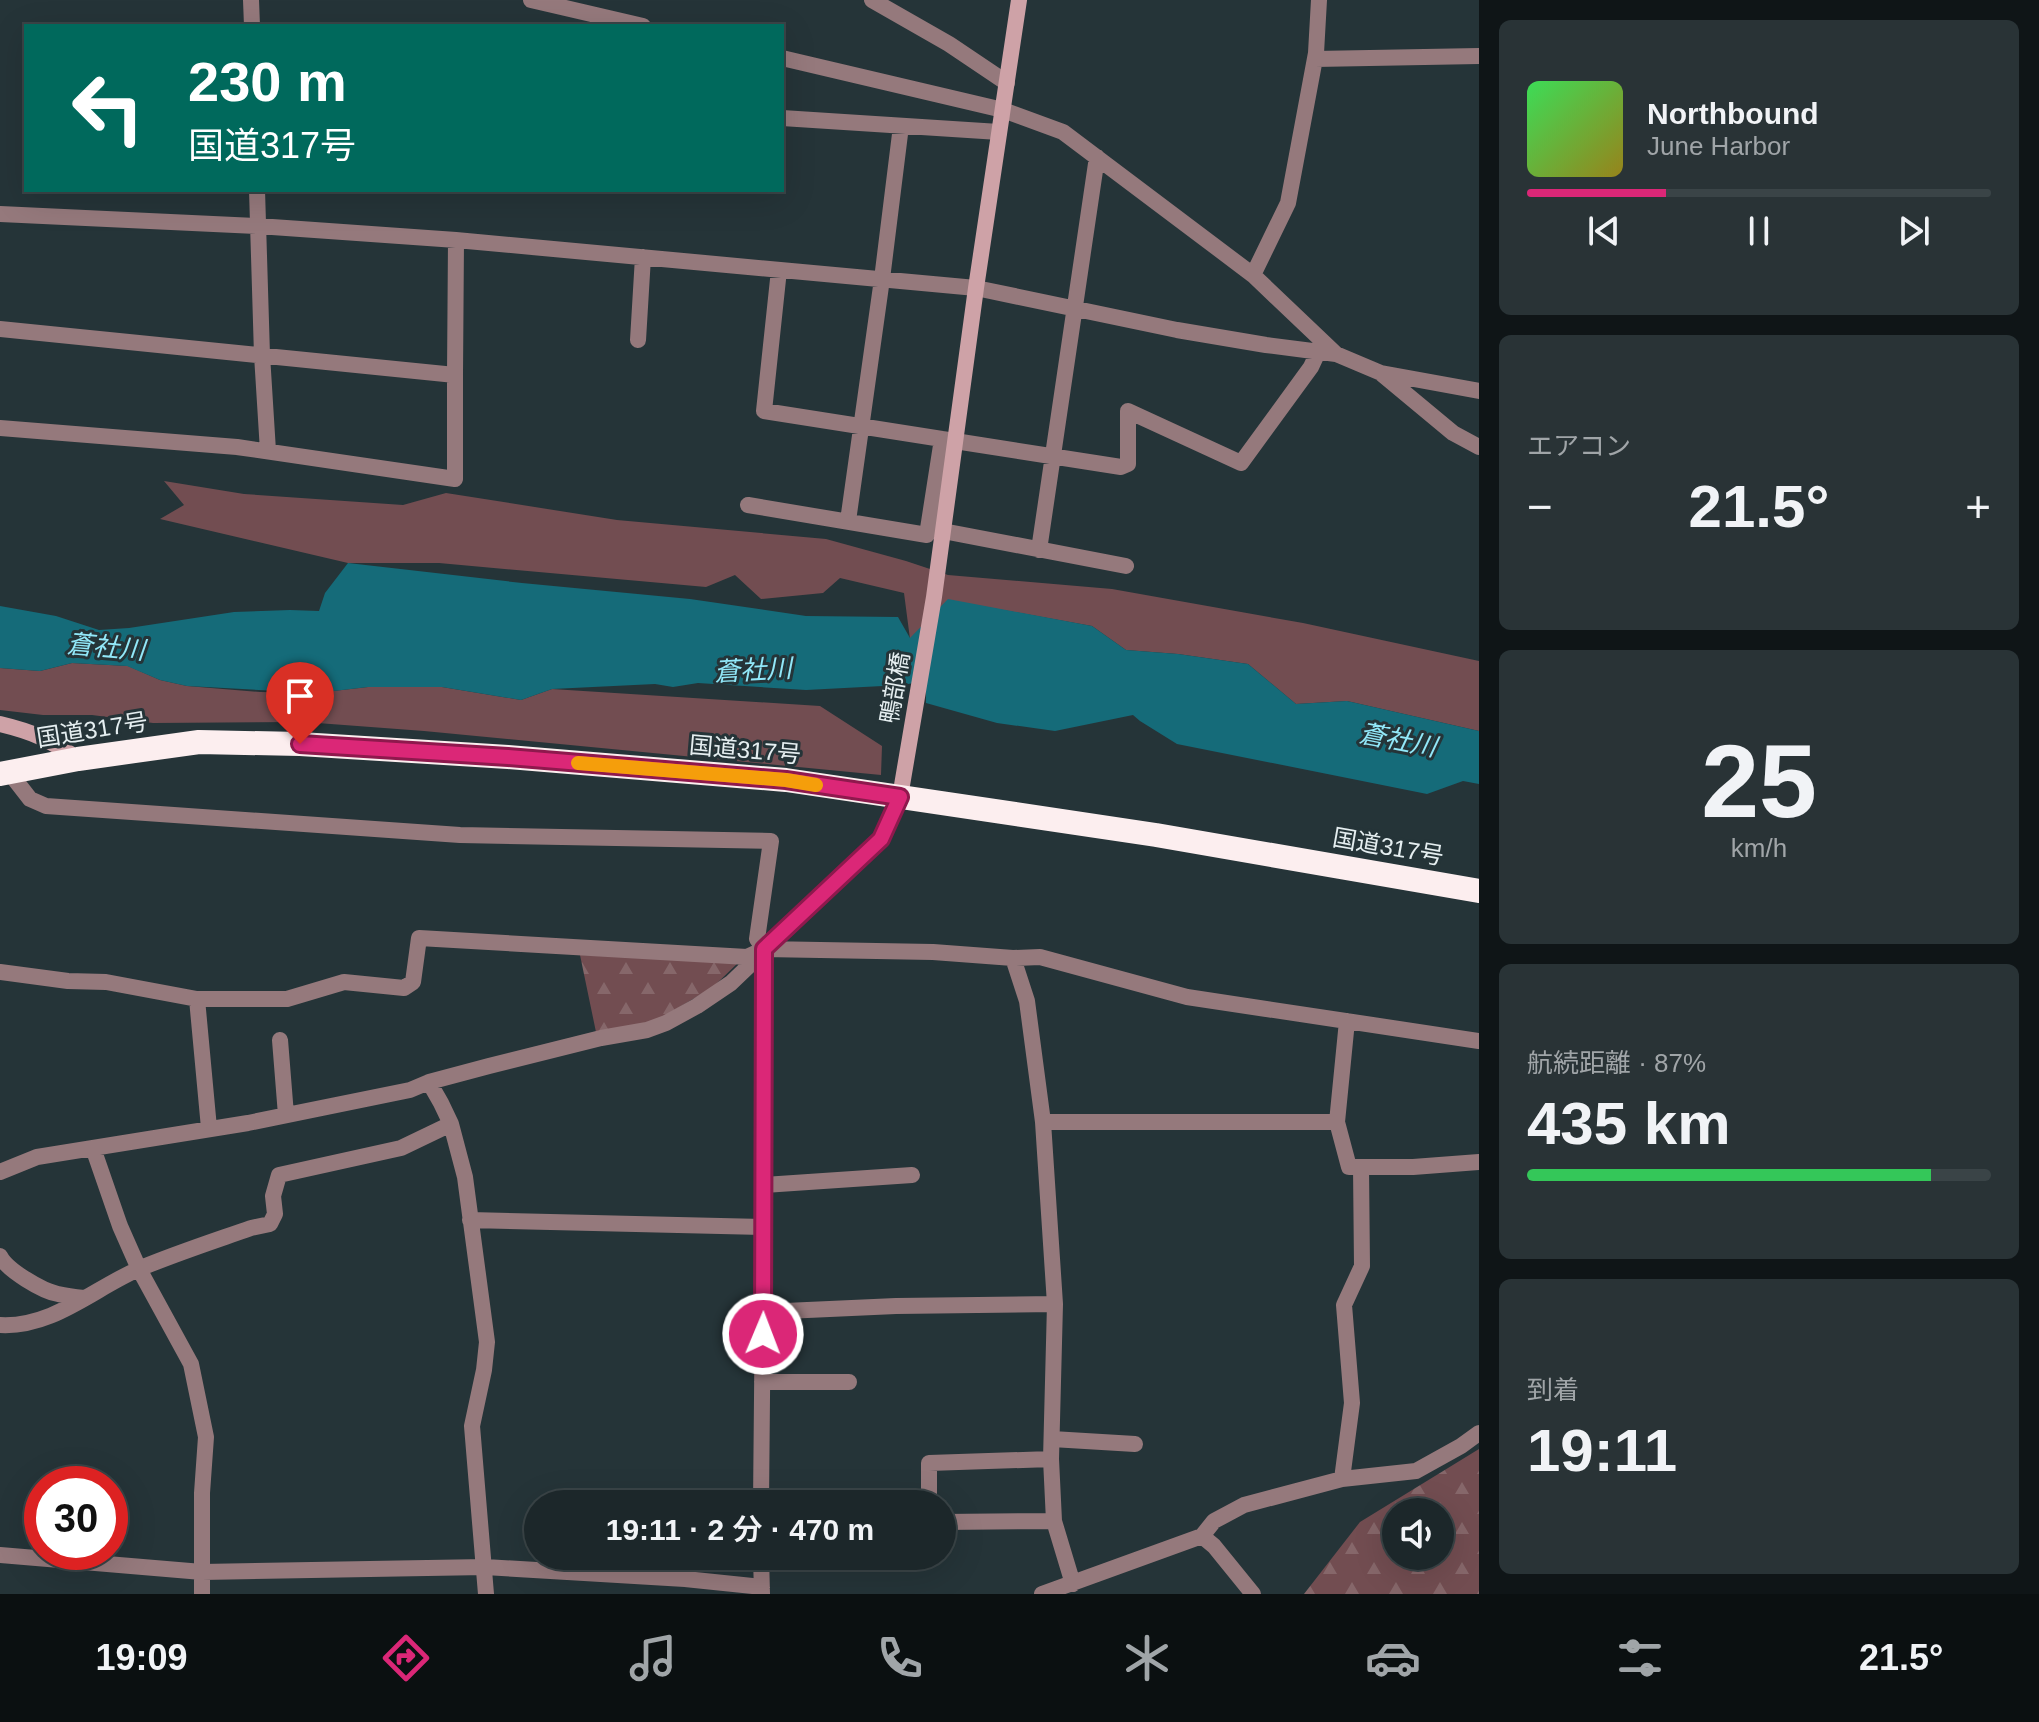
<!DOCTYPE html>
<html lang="ja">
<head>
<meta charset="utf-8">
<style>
	body { margin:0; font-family:Arial,"Noto Sans JP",sans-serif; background:#293336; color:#f1f3f6; height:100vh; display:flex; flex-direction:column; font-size:30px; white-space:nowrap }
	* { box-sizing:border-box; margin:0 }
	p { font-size:26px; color:#a0a5a8 }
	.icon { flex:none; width:44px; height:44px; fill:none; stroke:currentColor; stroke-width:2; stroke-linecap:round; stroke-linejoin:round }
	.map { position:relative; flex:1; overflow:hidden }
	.details { display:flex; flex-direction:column; gap:20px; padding:20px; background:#0f1517; width:560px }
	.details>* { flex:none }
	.hud { position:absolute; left:24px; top:24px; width:760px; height:168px; border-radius:0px; box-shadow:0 8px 32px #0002,0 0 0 2px #3a4447; background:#00695c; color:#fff; overflow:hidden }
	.tools { position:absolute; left:1382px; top:1498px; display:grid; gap:16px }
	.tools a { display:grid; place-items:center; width:72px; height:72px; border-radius:50%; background:#1c272a; box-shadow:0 8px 32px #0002,0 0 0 2px #3a4447; font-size:40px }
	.speed { position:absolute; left:24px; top:1466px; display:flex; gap:16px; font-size:40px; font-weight:700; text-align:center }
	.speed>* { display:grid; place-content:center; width:104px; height:104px; border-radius:50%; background:#1c272a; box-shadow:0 8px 32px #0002,0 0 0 2px #3a4447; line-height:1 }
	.speed .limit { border:12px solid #d22; background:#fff; color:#111 }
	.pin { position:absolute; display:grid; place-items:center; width:68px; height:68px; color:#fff; margin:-82px -34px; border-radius:50% 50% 50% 0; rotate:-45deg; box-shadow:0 0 8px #0007 }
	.pin .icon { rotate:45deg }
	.me { position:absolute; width:88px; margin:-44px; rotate:1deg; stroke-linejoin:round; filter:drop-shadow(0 0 6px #0008) }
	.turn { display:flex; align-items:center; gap:28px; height:168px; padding:0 32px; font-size:36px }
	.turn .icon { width:104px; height:104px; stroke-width:2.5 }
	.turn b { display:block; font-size:56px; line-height:68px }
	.big { font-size:60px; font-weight:600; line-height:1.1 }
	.details .card { flex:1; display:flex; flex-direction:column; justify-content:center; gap:12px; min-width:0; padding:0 28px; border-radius:12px; background:#293336 }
	.details .dial { align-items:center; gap:0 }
	.dial b { font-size:104px; line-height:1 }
	.song { display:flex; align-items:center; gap:24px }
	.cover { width:96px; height:96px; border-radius:12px; background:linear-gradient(135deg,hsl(130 70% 55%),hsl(50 70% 35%)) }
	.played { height:8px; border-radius:4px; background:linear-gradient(90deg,#db2777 30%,#3a4447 30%) }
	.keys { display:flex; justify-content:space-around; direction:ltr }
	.heat { display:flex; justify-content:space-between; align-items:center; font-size:44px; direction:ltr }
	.charge { height:12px; border-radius:6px; background:linear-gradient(90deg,#34c759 87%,#3a4447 0) }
	.trip { position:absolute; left:524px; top:1490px; width:432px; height:80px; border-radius:40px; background:#1c272a; box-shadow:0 8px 32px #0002,0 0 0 2px #3a4447; font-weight:600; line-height:80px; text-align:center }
	.dock { display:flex; height:128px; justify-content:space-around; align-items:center; background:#0b1011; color:#a0a5a8 }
	.dock .icon { width:56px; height:56px }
	.dock .selected { color:#db2777 }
	.dock b { font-size:36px; color:#f1f3f6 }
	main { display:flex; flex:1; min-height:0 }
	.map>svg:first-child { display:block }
	.green { fill:#724d51 }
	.forest { fill:url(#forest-firs); fill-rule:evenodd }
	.water { fill:#156b79 }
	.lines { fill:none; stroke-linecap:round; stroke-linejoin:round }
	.street { stroke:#95797c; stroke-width:16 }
	.secondary { stroke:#cea2a7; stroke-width:16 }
	.highway { stroke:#fceeef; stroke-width:24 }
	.route-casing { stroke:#8e194d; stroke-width:20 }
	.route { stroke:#db2777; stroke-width:14 }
	.slow { stroke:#f59e0b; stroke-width:14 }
	.labels { text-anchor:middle; stroke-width:6; stroke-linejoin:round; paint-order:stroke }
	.street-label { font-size:24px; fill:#e5eef0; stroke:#253438 }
	.water-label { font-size:26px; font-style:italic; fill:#92e8f9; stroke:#253438 }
</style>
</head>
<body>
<main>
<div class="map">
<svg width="1479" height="1594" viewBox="0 0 1479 1594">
	<defs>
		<pattern id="forest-firs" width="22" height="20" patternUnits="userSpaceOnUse" patternTransform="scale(2)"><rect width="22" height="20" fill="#724d51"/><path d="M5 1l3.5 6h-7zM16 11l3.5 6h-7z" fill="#86676a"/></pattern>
	</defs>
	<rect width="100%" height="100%" fill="#253438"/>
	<path class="green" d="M 164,481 L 244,494 L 403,505 L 446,493 L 617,520 L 826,539 L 906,561 L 948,575 L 1112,589 L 1303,623 L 1479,661 L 1479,731 L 1347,701 L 1296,704 L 1248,664 L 1178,654 L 1126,650 L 1092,626 L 948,600 L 910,639 L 904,593 L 840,578 L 823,593 L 761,599 L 735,575 L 706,587 L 439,563 L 348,563 L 160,519 L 184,505 Z
		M 72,663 L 128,666 L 160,680 L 187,686 L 260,692 L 316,693 L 368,687 L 399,686 L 442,687 L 521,700 L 552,689 L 820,706 L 882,746 L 881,775 L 424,731 L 304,722 L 153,723 L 92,715 L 43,715 L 0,710 L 0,668 L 40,671 Z"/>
	<path class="forest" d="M 580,955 L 729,959 L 741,960 L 713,987 L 646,1027 L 596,1032 Z
		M 1479,1449 L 1479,1594 L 1304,1594 L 1360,1522 ZM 1396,1512 L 1440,1512 L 1440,1556 L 1396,1556 Z"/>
	<path class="water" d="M 348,563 L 522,583 L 690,599 L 806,616 L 898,617 L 910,638 L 948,599 L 1092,626 L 1126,650 L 1178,654 L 1248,664 L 1296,704 L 1347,701 L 1479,731 L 1479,784 L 1463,781 L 1427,794 L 1177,744 L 1140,721 L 1133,715 L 1055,731 L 997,723 L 926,703 L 926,681 L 902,685 L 806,690 L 698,683 L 673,687 L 655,684 L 552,689 L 521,700 L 442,687 L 368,687 L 316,693 L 187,686 L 160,680 L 127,666 L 72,663 L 40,671 L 0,668 L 0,606 L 56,616 L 99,630 L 129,628 L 234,612 L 290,610 L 319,611 L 325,593 Z"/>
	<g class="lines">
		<path class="street" d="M 251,0 L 252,26
			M 531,0 L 643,26
			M 872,0 L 949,44 L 1007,83
			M 782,58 L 1003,110 L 1063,132 L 1253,275 L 1336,354
			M 1315,59 L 1479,56
			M 782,118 L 999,132
			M 257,190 L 262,355 L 268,451
			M 0,214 L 258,226 L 456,240 L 976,288 L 1177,330 L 1266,345 L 1336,354 L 1381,373 L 1479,391
			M 779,270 L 764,411 L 942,439
			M 1253,275 L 1288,203 L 1316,53 L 1319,0
			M 0,329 L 455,375 L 456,240
			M 638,340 L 643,257
			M 1382,374 L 1453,433 L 1479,447
			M 0,428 L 237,447 L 455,479 L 455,375
			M 748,505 L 927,535 L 942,439 L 1121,467 L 1128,464 L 1128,411 L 1241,463 L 1311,367 L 1318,352
			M 848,521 L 882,279 L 901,126
			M 943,531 L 1126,566
			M 1039,550 L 1097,157
			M 9,772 L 30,799 L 46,806 L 460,835 L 771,841 L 757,939 L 764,949 L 764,1185 L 761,1504
			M 1013,958 L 1027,1001 L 1043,1122 L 1055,1304 L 1051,1459 L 1054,1521 L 1073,1584
			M 0,972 L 68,981 L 106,982 L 197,999 L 287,999 L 344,982 L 404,988 L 413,982 L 419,938 L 747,957 L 764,949 L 933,952 L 1013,958 L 1040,957 L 1187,997 L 1479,1041
			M 197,999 L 209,1128
			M 1347,1021 L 1337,1122 L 1349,1167 L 1413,1167 L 1479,1162
			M 280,1040 L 286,1115
			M 429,1082 L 441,1103 L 451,1124
			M 1043,1122 L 1337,1122
			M 93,1148 L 120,1226 L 139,1269 L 191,1364 L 206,1437 L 202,1493 L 202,1594
			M 0,1172 L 37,1157 L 248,1123 L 410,1090 L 429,1082 L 489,1066 L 601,1038 L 647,1030 L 666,1023 L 697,1006 L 731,983 L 881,839 L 900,797
			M 764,1185 L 912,1175
			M 470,1220 L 763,1227
			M 0,1256 C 7,1270 42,1291 58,1294 C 67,1296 75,1297 84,1298
			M 763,1312 L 896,1306 L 1055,1304
			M 0,1325 C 53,1328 94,1288 141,1268 C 177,1253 214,1241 251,1228 L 270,1224 L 275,1214 L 273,1196 L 279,1175 L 401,1148 L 451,1124 L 465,1177 L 487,1342 L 484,1370 L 472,1426 L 486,1594
			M 762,1382 L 849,1382
			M 1052,1439 L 1135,1444
			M 1342,1479 L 1352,1403 L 1344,1305 L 1362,1266 L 1361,1167
			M 929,1504 L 929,1463 L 1051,1459
			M 942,1522 L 1054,1521
			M 1202,1536 L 1214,1521 L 1244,1505 L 1342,1479 L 1416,1471 L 1461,1446 L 1479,1433
			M 0,1555 L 202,1572 L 485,1567 L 685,1579 L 762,1587
			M 761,1556 L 762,1594
			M 1042,1594 L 1202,1536 L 1214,1546 L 1253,1594"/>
		<path class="secondary" d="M 0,724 C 34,732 50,740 78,759
			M 900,797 L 934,597 L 976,288 L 1019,0"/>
		<path class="highway" d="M 0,774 L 78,759 L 199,742 L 300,744 L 508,757 L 786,780 L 1156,835 L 1479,891"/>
	</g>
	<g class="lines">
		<g class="route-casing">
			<path id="route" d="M 300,744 L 508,757 L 786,780 L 900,797 L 881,839 L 764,949 L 763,1334"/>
		</g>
		<use href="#route" class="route"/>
		<path class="slow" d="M 578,763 L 786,780 L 816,785"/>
	</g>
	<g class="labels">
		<g class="street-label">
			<text transform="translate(895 688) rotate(-80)" y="8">鴨部橋</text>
			<text transform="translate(92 730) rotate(-9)" y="8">国道317号</text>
			<text transform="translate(745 750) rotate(5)" y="8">国道317号</text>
			<text transform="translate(1388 847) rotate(10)" y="8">国道317号</text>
		</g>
		<g class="water-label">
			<text transform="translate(106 647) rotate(5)" y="9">蒼社川</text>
			<text transform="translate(753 670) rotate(-3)" y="9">蒼社川</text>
			<text transform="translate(1398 740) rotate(11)" y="9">蒼社川</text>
		</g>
	</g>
</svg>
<div class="tools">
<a><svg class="icon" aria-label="sound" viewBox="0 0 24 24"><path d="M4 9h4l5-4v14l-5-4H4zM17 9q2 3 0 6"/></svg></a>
</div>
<div class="speed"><div class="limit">30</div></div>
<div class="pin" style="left:300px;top:744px;background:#d93025"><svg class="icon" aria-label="arrive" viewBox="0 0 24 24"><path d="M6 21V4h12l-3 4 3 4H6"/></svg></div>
<svg class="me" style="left:763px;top:1334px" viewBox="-20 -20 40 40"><circle r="17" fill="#db2777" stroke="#fff" stroke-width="3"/><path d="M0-11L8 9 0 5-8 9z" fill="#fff"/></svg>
<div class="trip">19:11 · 2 分 · 470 m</div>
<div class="hud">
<div class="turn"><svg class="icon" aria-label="left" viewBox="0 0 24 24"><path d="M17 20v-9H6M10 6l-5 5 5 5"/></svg><div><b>230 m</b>国道317号</div></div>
</div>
</div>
<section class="details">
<div class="card">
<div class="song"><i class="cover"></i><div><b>Northbound</b><p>June Harbor</p></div></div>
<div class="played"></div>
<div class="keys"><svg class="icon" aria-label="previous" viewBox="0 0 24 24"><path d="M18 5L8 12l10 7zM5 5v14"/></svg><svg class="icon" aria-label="pause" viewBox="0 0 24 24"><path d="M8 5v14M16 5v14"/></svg><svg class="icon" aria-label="next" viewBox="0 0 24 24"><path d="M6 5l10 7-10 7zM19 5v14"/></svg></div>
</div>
<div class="card"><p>エアコン</p>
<div class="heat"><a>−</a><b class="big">21.5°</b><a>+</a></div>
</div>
<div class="card dial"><b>25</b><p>km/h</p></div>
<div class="card"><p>航続距離 · 87%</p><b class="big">435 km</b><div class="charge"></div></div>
<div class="card"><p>到着</p><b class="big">19:11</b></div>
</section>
</main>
<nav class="dock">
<b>19:09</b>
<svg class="icon selected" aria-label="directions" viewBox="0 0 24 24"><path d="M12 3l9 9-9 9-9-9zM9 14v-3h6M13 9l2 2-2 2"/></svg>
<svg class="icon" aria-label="music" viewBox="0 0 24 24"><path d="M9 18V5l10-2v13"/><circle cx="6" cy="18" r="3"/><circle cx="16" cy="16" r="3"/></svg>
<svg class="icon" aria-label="phone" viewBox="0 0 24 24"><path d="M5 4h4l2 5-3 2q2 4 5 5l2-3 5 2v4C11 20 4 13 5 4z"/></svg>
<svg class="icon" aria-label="climate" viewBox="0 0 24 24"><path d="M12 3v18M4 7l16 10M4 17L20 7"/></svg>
<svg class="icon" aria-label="car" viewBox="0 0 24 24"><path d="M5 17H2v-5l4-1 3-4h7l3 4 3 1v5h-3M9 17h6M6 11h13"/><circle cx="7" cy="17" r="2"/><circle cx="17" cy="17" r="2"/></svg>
<svg class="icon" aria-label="filters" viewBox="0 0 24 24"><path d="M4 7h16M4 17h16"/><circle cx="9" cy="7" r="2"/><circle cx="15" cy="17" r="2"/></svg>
<b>21.5°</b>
</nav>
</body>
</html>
